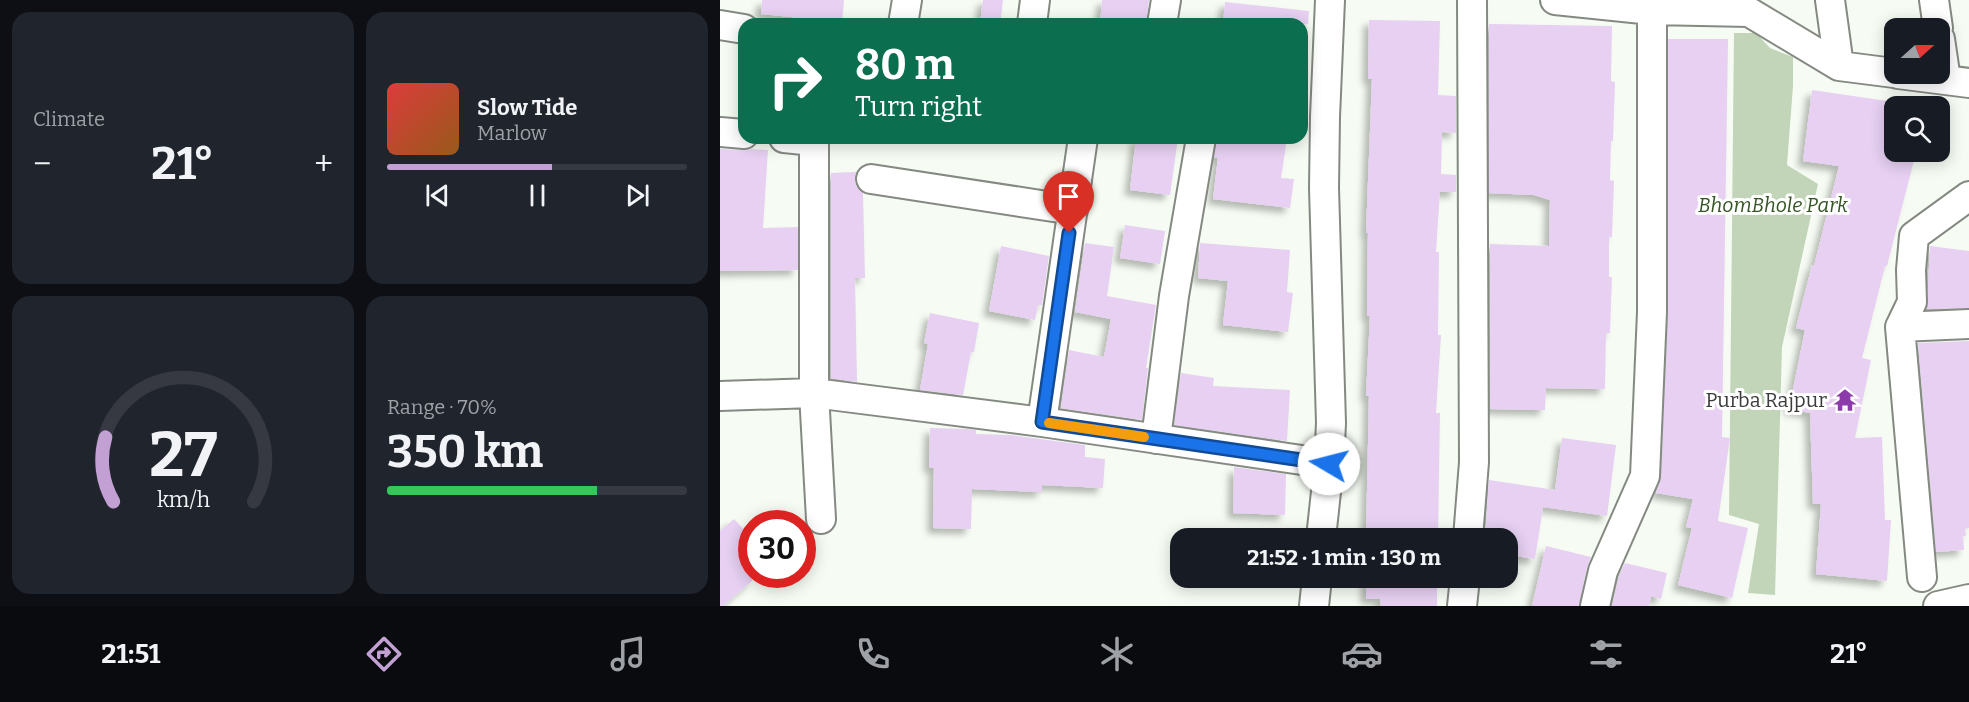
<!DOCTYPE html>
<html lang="en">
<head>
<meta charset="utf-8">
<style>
	body { margin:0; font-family:Bitter,serif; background:#20242c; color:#f1f3f6; height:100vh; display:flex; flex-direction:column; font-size:22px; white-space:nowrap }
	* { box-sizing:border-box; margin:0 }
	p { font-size:20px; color:#9ea1a6 }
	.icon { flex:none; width:33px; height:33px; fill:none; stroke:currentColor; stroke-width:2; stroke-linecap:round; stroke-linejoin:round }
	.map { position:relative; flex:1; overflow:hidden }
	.sheet { display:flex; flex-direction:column; gap:12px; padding:12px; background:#0d0f14; width:720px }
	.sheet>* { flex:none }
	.top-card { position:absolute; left:18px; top:18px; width:570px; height:126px; border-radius:18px; box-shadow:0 3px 15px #0003; background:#0b6e4f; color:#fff; overflow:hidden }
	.needle { width:39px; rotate:69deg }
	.controls { position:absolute; left:1164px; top:18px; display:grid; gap:12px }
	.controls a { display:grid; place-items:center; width:66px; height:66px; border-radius:12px; background:#171b24; box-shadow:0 3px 15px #0003; font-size:30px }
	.speed { position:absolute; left:18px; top:510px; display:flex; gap:12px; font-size:30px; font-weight:700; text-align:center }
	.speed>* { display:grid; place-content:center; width:78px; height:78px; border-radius:50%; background:#171b24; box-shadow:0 3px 15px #0003; line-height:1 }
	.speed .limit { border:9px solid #d22; background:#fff; color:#111 }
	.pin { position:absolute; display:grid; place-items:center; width:51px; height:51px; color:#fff; margin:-62px -26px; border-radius:50% 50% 50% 0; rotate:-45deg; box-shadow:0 0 6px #0007 }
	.pin .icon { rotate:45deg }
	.me { position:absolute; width:66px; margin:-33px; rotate:278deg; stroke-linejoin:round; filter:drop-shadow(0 0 4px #0008) }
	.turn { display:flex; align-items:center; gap:21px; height:126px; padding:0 18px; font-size:27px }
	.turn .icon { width:78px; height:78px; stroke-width:2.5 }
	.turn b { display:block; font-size:42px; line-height:51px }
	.big { font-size:45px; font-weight:700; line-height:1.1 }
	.sheet .widget { flex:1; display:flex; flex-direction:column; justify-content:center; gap:9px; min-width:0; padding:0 21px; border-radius:18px; background:#20242c }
	.sheet .dial { align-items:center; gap:0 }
	.dial svg { height:156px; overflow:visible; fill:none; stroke:#363941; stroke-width:7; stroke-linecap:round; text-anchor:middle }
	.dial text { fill:#f1f3f6; stroke:none }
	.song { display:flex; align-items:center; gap:18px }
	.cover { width:72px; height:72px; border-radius:9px; background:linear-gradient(135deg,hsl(0 70% 55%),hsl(30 70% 35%)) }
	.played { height:6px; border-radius:3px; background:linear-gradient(90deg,#c3a0d4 55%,#363941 55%) }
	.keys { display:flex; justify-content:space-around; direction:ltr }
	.heat { display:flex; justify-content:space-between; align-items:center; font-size:33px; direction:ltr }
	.charge { height:9px; border-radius:4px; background:linear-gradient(90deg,#34c759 70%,#363941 0) }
	.sheet .tiles { flex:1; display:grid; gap:12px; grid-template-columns:repeat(2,1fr) }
	.trip { position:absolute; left:450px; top:528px; width:348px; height:60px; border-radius:18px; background:#171b24; box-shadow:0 3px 15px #0003; font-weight:700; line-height:60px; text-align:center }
	.tabs { display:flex; height:96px; justify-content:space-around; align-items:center; background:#090b0e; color:#9ea1a6 }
	.tabs .icon { width:42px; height:42px }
	.tabs .selected { color:#c3a0d4 }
	.tabs b { font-size:27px; color:#f1f3f6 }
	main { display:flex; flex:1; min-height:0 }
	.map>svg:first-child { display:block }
	.green { fill:#c2d5b9 }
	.building { fill:#e7d0f2; filter:url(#shadow) }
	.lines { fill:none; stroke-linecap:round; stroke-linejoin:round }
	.street-casing { stroke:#848a82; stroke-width:32 }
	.street { stroke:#fff; stroke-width:28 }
	.route-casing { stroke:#114b97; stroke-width:15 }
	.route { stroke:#1a73e8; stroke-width:10 }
	.slow { stroke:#f59e0b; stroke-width:10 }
	.labels { text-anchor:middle; stroke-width:6; stroke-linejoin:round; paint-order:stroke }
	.park-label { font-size:20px; font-style:italic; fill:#345424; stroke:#fff }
	.poi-label { font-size:20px; fill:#3b3d3a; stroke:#fff; text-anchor:end }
</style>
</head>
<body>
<main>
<section class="sheet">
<div class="tiles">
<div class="widget"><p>Climate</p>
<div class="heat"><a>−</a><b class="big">21°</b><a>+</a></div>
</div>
<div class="widget">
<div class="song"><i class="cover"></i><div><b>Slow Tide</b><p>Marlow</p></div></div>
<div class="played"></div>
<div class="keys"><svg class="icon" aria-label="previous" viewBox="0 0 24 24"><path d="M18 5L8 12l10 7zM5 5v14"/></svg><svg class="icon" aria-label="pause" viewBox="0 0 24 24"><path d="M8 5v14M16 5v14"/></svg><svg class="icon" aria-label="next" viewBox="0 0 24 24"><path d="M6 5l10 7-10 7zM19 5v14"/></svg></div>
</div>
<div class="widget dial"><svg viewBox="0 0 100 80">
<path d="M14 69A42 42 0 1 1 86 69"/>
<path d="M14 69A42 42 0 0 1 10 36" stroke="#c3a0d4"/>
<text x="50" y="56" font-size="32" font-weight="700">27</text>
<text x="50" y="72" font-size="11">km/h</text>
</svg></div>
<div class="widget"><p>Range · 70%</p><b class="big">350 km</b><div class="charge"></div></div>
</div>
</section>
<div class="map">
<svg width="1249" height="606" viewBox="0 0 1249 606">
	<defs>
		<filter id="shadow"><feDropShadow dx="-5.5" dy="5.5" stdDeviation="3" flood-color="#0004"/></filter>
	</defs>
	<rect width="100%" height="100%" fill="#f6fcf3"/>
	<path class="green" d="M 1014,33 L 1036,33 L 1050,48 L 1073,57 L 1073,86 L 1067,165 L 1098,184 L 1062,347 L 1055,595 L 1028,593 L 1039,524 L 1009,515 Z"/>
	<path class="building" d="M 42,0 L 124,0 L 122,22 L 41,14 Z
		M 263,0 L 283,0 L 280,24 L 260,24 Z
		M 382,0 L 429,0 L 426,24 L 380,24 Z
		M 505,2 L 589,11 L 588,24 L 503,24 Z
		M 649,20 L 720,21 L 718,95 L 736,96 L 736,133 L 722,132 L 721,174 L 736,175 L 736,192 L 720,192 L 716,252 L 719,252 L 718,335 L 721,335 L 716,413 L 720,413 L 718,538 L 646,538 L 649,396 L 646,396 L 650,316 L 647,316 L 648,233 L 646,233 L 652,79 L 648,79 Z
		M 769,24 L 892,26 L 891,81 L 895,82 L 893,141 L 891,141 L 890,180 L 894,181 L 892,237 L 889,237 L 889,277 L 892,277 L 890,333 L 886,333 L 885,389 L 826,388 L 825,410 L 770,409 L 770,244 L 829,246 L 830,200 L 814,195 L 769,193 Z
		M 948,39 L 1008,39 L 1002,437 L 1010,438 L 998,521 L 1028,528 L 1012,598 L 958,585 L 972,528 L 966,527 L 973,499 L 936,493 L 941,477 L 948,313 Z
		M 1092,90 L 1174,102 L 1174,152 L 1196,152 L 1167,266 L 1165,266 L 1142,358 L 1151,360 L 1135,438 L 1162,437 L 1165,520 L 1171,520 L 1167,581 L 1096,574 L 1101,504 L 1093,504 L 1090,413 L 1069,409 L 1085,330 L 1076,328 L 1092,265 L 1094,266 L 1119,166 L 1083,161 Z
		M 416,138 L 458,138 L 450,195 L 410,190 Z
		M 497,138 L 567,138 L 561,178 L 574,179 L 570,208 L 493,199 L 498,158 L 494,157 Z
		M 0,149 L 23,150 L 31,149 L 48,150 L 43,228 L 78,227 L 78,270 L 0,271 Z
		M 136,172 L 135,184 L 143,193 L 145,278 L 135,278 L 137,382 L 111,378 L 111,173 Z
		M 405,225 L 445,231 L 440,264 L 400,258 Z
		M 365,243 L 394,247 L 387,296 L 436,305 L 426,368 L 428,368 L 422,420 L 341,408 L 349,350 L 384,357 L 391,319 L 355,312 Z
		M 480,243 L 570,250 L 567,292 L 573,293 L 568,332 L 503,325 L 508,281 L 478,278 Z
		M 281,246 L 329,256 L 322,305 L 318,305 L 315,320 L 269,311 Z
		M 1210,246 L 1249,251 L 1249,308 L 1207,309 Z
		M 210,313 L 259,323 L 254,352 L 251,352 L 243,395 L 200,390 L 208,344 L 204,343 Z
		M 1249,341 L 1249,528 L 1245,529 L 1246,536 L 1243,536 L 1244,550 L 1216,552 L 1198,343 Z
		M 461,373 L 494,378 L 493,386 L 570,390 L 567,441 L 454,425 Z
		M 210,428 L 247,429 L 256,430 L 256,434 L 291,435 L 365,445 L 365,457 L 385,459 L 383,488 L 322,485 L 322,492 L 252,489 L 251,529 L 213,528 L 214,468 L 209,467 Z
		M 842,438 L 896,445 L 887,516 L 823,507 L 815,559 L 790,555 L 792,538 L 765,538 L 769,480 L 835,490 Z
		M 514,467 L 566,474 L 565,515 L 513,513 Z
		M 14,519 L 32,538 L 32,581 L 3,606 L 0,606 L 0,531 Z
		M 826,546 L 871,557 L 867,567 L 859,606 L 812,606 Z
		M 905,563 L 947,573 L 941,599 L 931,596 L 929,606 L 892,606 L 899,576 Z
		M 646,578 L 717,578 L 717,606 L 661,606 L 660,599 L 646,599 Z"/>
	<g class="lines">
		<g class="street-casing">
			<path id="street" d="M 835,0 L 932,10 L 1029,12 L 1119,66 L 1174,73
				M 1110,0 L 1119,66
				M 1214,0 L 1218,28
				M 183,24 L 187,0
				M 312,24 L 315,0
				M 442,24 L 446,0
				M 0,25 L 24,29
				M 1220,39 L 1226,80
				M 1178,74 L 1249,83
				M 0,132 L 24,134
				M 64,138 L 94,141 L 94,393 L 322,422 L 609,464
				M 151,179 L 353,210
				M 1180,327 L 1249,324
				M 0,396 L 94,393 L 101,519
				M 322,422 L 363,138
				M 436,439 L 454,296 L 481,138
				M 601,538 L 609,464 L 611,423 L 604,188 L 605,117 L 610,0
				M 748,538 L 754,462 L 752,0
				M 1202,577 L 1180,327 L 1192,302 L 1191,270 L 1194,236 L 1249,196
				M 594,606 L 597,578
				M 742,606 L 745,578
				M 875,606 L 883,571 L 925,476 L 932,312 L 932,10
				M 1218,606 L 1249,599"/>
		</g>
		<use href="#street" class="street"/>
	</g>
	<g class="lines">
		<g class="route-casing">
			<path id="route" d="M 349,233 L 322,422 L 609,464"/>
		</g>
		<use href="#route" class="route"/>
		<path class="slow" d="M 329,423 L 424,437"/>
	</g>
	<defs>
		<g id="temple-bare" transform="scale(1.8)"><path d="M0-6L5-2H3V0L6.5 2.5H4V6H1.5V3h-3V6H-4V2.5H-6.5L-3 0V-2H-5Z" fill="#8b3baa" stroke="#fff" stroke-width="2.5" paint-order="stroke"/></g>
	</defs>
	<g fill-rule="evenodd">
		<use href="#temple-bare" x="1125" y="400"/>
	</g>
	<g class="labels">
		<g class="park-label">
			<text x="1053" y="212">BhomBhole Park</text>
		</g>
		<g class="poi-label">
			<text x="1107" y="407">Purba Rajpur</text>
		</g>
	</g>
</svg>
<div class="controls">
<a><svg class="needle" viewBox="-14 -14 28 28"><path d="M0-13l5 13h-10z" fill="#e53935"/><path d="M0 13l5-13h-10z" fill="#9ea1a6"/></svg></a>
<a><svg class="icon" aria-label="search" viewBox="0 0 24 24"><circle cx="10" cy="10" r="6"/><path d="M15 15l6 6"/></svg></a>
</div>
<div class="speed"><div class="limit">30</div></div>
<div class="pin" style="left:349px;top:233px;background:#d93025"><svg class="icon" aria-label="arrive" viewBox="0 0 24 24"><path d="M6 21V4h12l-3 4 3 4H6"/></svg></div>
<svg class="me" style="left:609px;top:464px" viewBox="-20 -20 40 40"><circle r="19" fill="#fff"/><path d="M0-13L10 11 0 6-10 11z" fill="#1a73e8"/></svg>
<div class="trip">21:52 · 1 min · 130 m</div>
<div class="top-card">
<div class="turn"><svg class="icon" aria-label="right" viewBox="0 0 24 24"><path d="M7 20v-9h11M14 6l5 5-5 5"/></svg><div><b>80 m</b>Turn right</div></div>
</div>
</div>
</main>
<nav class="tabs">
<b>21:51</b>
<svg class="icon selected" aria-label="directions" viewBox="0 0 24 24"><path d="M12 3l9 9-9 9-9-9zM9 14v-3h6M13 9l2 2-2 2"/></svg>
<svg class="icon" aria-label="music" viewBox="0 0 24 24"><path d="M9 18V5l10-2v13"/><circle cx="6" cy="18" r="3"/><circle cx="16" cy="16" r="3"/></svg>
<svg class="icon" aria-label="phone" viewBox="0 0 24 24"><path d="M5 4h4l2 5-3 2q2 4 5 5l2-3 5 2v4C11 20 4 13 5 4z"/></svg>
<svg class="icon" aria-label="climate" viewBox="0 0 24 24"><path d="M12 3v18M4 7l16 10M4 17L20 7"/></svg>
<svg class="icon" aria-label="car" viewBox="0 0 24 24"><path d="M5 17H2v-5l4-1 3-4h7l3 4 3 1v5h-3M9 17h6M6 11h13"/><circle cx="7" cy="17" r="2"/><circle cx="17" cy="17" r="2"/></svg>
<svg class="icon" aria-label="filters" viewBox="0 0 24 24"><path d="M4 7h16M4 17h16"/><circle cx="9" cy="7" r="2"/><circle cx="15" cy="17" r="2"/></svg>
<b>21°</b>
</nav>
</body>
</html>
